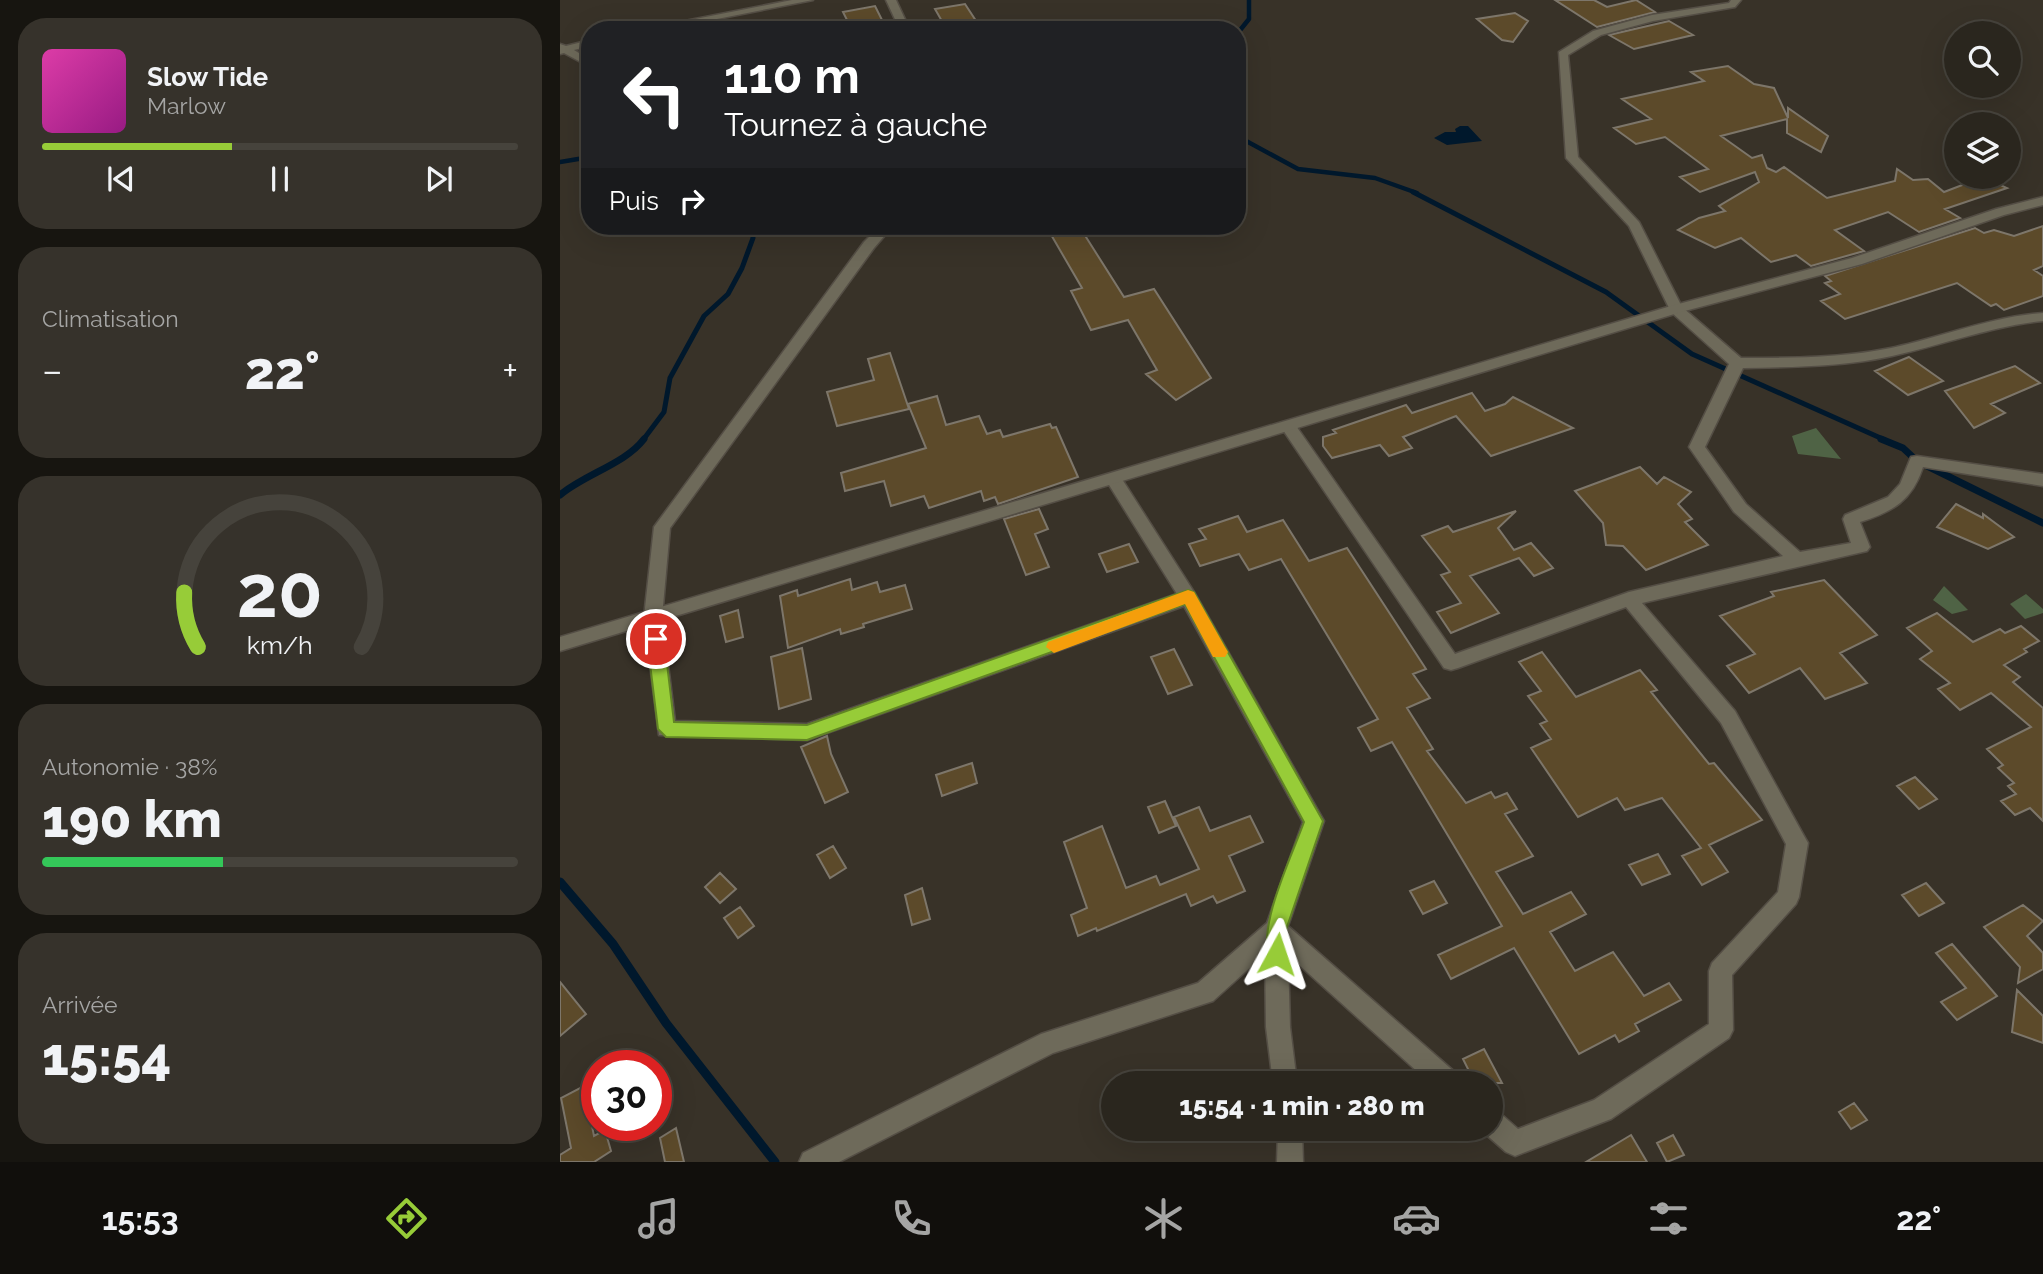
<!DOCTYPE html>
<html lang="fr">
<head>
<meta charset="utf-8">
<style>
	body { margin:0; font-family:Raleway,sans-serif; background:#36322b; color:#f1f3f6; height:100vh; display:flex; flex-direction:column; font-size:26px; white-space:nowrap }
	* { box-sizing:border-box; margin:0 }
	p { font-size:23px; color:#a5a5a4 }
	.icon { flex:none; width:38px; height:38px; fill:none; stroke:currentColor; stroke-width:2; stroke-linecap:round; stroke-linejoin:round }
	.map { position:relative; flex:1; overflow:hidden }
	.panel { display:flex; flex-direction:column; gap:18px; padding:18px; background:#171510; width:560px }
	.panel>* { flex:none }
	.guide { position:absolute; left:21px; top:21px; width:665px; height:214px; border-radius:28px; box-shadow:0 7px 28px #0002,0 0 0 2px #46433c; background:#202124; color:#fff; overflow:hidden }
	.controls { position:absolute; left:1384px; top:21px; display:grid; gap:14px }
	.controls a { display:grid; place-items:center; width:77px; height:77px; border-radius:50%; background:#2a261e; box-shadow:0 7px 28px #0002,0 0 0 2px #46433c; font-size:35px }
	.speed { position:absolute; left:21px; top:1050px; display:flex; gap:14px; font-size:35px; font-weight:700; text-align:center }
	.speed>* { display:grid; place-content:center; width:91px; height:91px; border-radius:50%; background:#2a261e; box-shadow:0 7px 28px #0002,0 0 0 2px #46433c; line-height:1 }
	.speed .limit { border:10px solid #d22; background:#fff; color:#111 }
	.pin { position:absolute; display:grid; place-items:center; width:60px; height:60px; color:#fff; margin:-30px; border:4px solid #fff; border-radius:50%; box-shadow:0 2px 7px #0007 }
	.me { position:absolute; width:77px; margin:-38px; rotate:5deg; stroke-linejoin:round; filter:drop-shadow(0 0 5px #0008) }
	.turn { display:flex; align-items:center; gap:24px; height:147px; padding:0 28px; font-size:32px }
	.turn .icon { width:91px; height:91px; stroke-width:2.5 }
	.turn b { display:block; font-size:49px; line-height:60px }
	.then { display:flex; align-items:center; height:66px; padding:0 28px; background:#0003; gap:14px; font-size:26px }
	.big { font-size:52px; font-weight:800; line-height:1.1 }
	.panel .tile { flex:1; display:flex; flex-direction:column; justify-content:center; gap:10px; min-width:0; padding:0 24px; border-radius:28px; background:#36322b }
	.panel .dial { align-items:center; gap:0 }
	.dial svg { height:182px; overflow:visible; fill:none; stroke:#46433c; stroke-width:7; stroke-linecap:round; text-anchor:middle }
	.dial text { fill:#f1f3f6; stroke:none }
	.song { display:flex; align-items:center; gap:21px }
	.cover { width:84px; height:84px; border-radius:10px; background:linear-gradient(135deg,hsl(320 70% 55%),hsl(310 70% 35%)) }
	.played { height:7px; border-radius:4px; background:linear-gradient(90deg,#97cc38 40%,#46433c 40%) }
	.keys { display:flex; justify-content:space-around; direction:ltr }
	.heat { display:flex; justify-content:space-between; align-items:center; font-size:38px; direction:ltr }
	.charge { height:10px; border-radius:5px; background:linear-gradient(90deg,#34c759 38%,#46433c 0) }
	.trip { position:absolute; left:541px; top:1071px; width:402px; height:70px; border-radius:35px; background:#2a261e; box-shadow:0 7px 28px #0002,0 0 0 2px #46433c; font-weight:800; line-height:70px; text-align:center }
	.tab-bar { display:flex; height:112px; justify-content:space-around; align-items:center; background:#110f0c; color:#a5a5a4 }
	.tab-bar .icon { width:49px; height:49px }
	.tab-bar .current { color:#97cc38 }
	.tab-bar b { font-size:32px; color:#f1f3f6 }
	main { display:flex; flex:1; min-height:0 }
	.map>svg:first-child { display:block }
	.forest { fill:#4f6345 }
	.water { fill:#00182c }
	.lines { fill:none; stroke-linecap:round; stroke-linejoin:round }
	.stream-far3 { stroke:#00182c; stroke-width:4.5 }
	.stream-far2 { stroke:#00182c; stroke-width:5 }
	.stream-far1 { stroke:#00182c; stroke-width:7 }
	.stream { stroke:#00182c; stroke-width:9 }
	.building { fill:#5c4a2a; stroke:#7d766a; stroke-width:2 }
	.minor-casing { stroke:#544e45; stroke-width:3 }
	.tertiary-casing { stroke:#544e45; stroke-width:3 }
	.minor { fill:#6e6a5a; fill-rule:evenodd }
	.tertiary { fill:#6e6a5a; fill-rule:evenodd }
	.route { fill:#97cc38; stroke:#628524; stroke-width:2 }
	.slow { fill:#f59e0b }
</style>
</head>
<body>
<main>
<section class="panel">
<div class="tile">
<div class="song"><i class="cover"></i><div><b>Slow Tide</b><p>Marlow</p></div></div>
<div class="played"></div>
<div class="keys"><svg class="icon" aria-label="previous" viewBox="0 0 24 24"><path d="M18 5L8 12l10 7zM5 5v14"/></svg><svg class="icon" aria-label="pause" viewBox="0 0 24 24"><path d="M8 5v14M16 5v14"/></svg><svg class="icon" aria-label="next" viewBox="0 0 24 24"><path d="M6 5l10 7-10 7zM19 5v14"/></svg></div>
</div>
<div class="tile"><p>Climatisation</p>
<div class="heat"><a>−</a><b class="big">22°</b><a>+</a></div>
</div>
<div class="tile dial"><svg viewBox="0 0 100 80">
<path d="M14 69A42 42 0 1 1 86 69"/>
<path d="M14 69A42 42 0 0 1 8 45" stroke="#97cc38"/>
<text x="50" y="56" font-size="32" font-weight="700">20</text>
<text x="50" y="72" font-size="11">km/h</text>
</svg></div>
<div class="tile"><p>Autonomie · 38%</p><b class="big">190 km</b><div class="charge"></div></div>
<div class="tile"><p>Arrivée</p><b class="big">15:54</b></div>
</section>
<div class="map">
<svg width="1483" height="1162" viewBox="0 0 1483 1162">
	<rect width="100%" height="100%" fill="#383228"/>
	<path class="forest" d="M 1256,428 L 1281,459 L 1238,454 L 1232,436 Z
		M 1384,586 L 1408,610 L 1392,614 L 1373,600 Z
		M 1466,594 L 1483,609 L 1483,613 L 1465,619 L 1450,604 Z"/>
	<path class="water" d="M 900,126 L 908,126 L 922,141 L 887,145 L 874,138 L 885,132 L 896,132 L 895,129 Z"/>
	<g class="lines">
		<path class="stream-far3" d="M 677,34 L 689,19 L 689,0
			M 677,136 L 738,169 L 815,178 L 857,193
			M 0,162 L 30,157"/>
		<path class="stream-far2" d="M 853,192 L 1046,292 L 1132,354 L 1325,440
			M 83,440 L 104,412 L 110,378 L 144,316 L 168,294 L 182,268 L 193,238 L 192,226"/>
		<path class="stream-far1" d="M 1321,439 L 1343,448 L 1357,461 L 1483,523
			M 0,495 C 25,474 65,464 84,439"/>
		<path class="stream" d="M 0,882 L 53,944 L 106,1023 L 215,1162"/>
	</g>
	<path class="building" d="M 995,0 L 1034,0 L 1047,7 L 1076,0 L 1095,12 L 1037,27 Z
		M 405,4 L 420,27 L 387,30 L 375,9 Z
		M 315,6 L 327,30 L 292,30 L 283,12 Z
		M 955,13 L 968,21 L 953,42 L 942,40 L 917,19 Z
		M 1109,21 L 1133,35 L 1074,49 L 1049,35 Z
		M 1168,66 L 1194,84 L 1214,88 L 1228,118 L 1228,108 L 1268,136 L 1261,152 L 1227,133 L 1227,119 L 1161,136 L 1192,158 L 1202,155 L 1207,168 L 1216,172 L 1224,167 L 1267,198 L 1335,181 L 1337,169 L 1353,180 L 1368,179 L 1384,192 L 1423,177 L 1447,188 L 1385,209 L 1400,218 L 1359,232 L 1328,212 L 1275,230 L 1304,251 L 1251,266 L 1236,255 L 1211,262 L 1181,238 L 1155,248 L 1118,230 L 1139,218 L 1165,211 L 1159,206 L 1199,182 L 1195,172 L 1140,192 L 1120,177 L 1148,169 L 1105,137 L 1076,144 L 1054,128 L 1091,119 L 1062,99 L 1144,81 L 1131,72 Z
		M 486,226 L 519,226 L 564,297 L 594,289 L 651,378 L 616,400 L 586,374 L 597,370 L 568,320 L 531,330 L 511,291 L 522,288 Z
		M 1483,226 L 1483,266 L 1474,270 L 1483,276 L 1483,296 L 1444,310 L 1436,304 L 1431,306 L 1397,283 L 1285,319 L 1261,301 L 1280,294 L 1265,283 L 1271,281 L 1265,276 L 1415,228 L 1424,233 L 1434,230 L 1454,236 Z
		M 330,353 L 349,409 L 277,426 L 267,392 L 314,380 L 308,359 Z
		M 1349,357 L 1383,381 L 1348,395 L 1315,371 Z
		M 1455,366 L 1480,383 L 1431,404 L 1445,413 L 1414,428 L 1385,391 Z
		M 912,393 L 925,411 L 945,404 L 953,397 L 1013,428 L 931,456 L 896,416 L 843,437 L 852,448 L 829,456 L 820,445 L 772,458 L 763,446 L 763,437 L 776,433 L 773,430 L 846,405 L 852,413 Z
		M 377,396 L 386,425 L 419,416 L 427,434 L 440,430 L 443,437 L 490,424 L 492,428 L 496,427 L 518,477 L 438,504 L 435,497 L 424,501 L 421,491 L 369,508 L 364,496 L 331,506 L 324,481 L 285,491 L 281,473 L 366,448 L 348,404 Z
		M 1080,467 L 1097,484 L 1104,477 L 1131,492 L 1118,504 L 1132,519 L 1125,522 L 1148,545 L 1086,570 L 1063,546 L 1046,545 L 1043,523 L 1015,491 Z
		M 1396,504 L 1423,518 L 1423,514 L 1454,537 L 1428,549 L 1377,527 Z
		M 479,509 L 488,529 L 475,534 L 489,567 L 466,575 L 444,519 Z
		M 956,511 L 938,528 L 954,550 L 971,543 L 993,568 L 974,576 L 959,558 L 910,576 L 939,613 L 891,633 L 877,612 L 901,603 L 881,575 L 890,572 L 862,536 L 888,526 L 893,532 Z
		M 678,516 L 687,532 L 723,520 L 749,561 L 787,548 L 866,669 L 853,674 L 870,698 L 847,708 L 873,749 L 867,751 L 906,803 L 931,792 L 935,798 L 947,793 L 957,809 L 945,814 L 973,856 L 936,872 L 963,914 L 1011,892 L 1026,914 L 990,932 L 1015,971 L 1053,952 L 1084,996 L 1109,983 L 1121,1000 L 1075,1024 L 1079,1031 L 1059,1042 L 1055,1035 L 1019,1054 L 954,948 L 891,979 L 878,955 L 942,926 L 832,742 L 811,751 L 798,728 L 818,719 L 721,559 L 689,570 L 679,554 L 640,566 L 629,544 L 646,539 L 639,529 Z
		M 569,544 L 578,562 L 547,572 L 539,554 Z
		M 290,579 L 292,590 L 317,582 L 320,592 L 345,585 L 352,609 L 303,624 L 304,627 L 281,634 L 280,629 L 228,648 L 220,596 L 237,590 L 238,596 Z
		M 1264,580 L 1317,635 L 1280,653 L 1307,683 L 1265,699 L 1240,668 L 1189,693 L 1167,666 L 1195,654 L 1160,616 L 1214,596 L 1211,592 Z
		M 178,610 L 183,637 L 166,642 L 160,616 Z
		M 1377,613 L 1413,642 L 1440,629 L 1445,633 L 1461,626 L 1479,641 L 1464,649 L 1467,652 L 1444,665 L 1460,677 L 1453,682 L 1483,708 L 1483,821 L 1470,808 L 1455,815 L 1441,801 L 1456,794 L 1448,786 L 1454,783 L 1438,768 L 1443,765 L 1427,749 L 1471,727 L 1431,693 L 1400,710 L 1378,689 L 1390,683 L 1360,659 L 1372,651 L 1347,628 Z
		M 242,648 L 251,699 L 219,709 L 211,657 Z
		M 614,649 L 632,685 L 608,694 L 591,657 Z
		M 982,652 L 1016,697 L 1080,670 L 1097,690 L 1091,692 L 1149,764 L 1154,763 L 1202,820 L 1149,845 L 1168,872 L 1142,885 L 1122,856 L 1141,848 L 1102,798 L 1065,810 L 1057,798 L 1018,817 L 971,748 L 991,739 L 980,724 L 987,721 L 968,696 L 981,691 L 959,662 Z
		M 267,736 L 271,754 L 288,792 L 265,803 L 241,747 Z
		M 412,763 L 417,783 L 382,796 L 376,775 Z
		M 1355,777 L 1377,799 L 1359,809 L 1337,786 Z
		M 605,801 L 616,826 L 599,833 L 588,807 Z
		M 639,807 L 650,831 L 690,816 L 703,842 L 669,856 L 685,891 L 657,903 L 653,896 L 631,906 L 626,894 L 537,931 L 536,928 L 518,936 L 511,915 L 527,908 L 504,842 L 542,826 L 566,888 L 596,876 L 600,885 L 639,869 L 614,817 Z
		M 273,846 L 286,868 L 270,878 L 257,855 Z
		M 1098,854 L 1110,874 L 1082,885 L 1069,865 Z
		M 160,873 L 176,889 L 160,903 L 145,887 Z
		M 874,881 L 887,903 L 863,914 L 850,891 Z
		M 1366,883 L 1384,903 L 1359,916 L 1342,895 Z
		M 362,888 L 370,919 L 352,925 L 345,895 Z
		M 1463,905 L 1483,921 L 1467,936 L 1483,953 L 1483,969 L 1458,983 L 1460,967 L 1424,927 Z
		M 180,907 L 194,926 L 178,938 L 164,918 Z
		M 1392,944 L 1437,996 L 1397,1020 L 1381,1002 L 1406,988 L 1376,953 Z
		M 0,982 L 26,1014 L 0,1036 Z
		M 1457,990 L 1483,1016 L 1483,1043 L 1452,1032 Z
		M 924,1049 L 942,1083 L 915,1083 L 903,1059 Z
		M 24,1086 L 34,1136 L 45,1130 L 51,1151 L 34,1162 L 0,1162 L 0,1155 L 11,1148 L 1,1098 Z
		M 1294,1103 L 1307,1120 L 1291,1129 L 1279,1112 Z
		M 116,1128 L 124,1162 L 105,1162 L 100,1138 Z
		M 1071,1135 L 1087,1162 L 1026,1162 Z
		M 1113,1135 L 1124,1155 L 1107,1162 L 1097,1143 Z"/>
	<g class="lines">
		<g class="minor-casing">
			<path id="minor" d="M 232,0 L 253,0 L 101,30 L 79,30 Z
				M 326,0 L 336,0 L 350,30 L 340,30 Z
				M 1171,0 L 1181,0 L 1175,7 L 1093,21 L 1041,35 L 1008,55 L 1018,157 L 1079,222 L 1122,307 L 1181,358 C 1231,358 1282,358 1331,348 C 1382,337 1430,317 1483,313 L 1483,321 C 1431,326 1383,345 1332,356 C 1283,367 1232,367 1183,368 L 1145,447 L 1186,504 L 1240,552 L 1291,543 L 1283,519 L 1285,515 L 1328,497 L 1340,484 L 1351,457 L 1357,456 L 1483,474 L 1483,486 L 1363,467 C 1352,501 1332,512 1300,522 L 1310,547 L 1307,551 L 1082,603 L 1175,711 L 1244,836 L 1248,843 L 1239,897 L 1236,904 L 1172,975 L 1173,1030 L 1169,1038 L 1051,1119 L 955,1156 L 946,1152 L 922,1131 L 921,1129 L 931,1129 L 931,1110 L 940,1113 L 958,1129 L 1034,1100 L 1149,1024 L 1149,971 L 1152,963 L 1218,892 L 1226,844 L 1161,723 L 1066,607 L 898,668 L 891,670 L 884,668 L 721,427 L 724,423 L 734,423 L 895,654 L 1069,592 L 1223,556 L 1174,512 L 1129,447 L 1169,364 L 1111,312 L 1069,226 L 1006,158 L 999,52 L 1033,31 L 1092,15 L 1169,3 Z
				M 30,40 L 30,46 L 14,50 L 30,60 L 30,67 L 4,53 L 0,54 L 0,44 L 6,46 Z
				M 320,226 L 333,226 L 314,248 L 110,528 L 102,617 L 115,721 L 247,724 L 617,594 L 546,480 L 548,476 L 560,476 L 634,592 L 764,821 L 728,926 L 897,1074 L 900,1083 L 870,1083 L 728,955 L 730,1027 L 737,1083 L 713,1083 L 706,1027 L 705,954 L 653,1001 L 493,1053 L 279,1162 L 239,1162 L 243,1153 L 481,1034 L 638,983 L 707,923 L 743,822 L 624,606 L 247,740 L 99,735 L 84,617 L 94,527 L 304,242 Z
				M 718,1129 L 742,1129 L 743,1162 L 717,1162 Z"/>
		</g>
		<g class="tertiary-casing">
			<path id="tertiary" d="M 1483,197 L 1483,205 L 1444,215 L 1302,264 L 1121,312 L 0,651 L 0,637 L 1111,306 L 1292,258 L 1436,209 Z"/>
		</g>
		<use href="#minor" class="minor"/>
		<use href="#tertiary" class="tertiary"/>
	</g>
	<path class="route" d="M 628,590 L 634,592 L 763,821 L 726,930 L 727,954 L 724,961 L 717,964 L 710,961 C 696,928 732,856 744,822 L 625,604 L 247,740 L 106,737 L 98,729 L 87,639 L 96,633 L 104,639 L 114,722 L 247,725 Z"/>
	<path class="slow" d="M 628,590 L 634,592 L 665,647 L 668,652 L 665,657 L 653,657 L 625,604 L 494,653 L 486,647 L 488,642 Z"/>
</svg>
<div class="controls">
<a><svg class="icon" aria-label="search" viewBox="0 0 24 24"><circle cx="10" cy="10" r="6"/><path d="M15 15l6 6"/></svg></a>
<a><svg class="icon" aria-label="layers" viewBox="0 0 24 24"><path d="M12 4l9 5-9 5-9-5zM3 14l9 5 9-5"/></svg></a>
</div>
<div class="speed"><div class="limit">30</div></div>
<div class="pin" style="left:96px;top:639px;background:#d93025"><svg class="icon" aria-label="arrive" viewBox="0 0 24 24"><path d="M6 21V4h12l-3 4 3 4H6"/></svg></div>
<svg class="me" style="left:717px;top:954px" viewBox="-20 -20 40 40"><path d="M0-17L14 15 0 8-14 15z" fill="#97cc38" stroke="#fff" stroke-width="4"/></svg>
<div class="trip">15:54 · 1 min · 280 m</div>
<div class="guide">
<div class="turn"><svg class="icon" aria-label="left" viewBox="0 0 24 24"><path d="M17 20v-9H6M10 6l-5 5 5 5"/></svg><div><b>110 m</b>Tournez à gauche</div></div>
<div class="then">Puis<svg class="icon" aria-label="right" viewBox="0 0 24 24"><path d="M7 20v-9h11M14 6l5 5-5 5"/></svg></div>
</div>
</div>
</main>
<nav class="tab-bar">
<b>15:53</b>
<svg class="icon current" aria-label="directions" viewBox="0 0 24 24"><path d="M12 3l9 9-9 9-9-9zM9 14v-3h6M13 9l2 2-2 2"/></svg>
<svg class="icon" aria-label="music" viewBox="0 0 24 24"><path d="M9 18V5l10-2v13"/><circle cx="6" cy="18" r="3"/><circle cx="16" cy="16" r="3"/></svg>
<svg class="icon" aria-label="phone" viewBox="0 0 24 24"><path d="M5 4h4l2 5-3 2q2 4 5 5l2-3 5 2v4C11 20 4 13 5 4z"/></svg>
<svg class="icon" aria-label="climate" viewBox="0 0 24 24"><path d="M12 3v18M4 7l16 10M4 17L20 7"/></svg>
<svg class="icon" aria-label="car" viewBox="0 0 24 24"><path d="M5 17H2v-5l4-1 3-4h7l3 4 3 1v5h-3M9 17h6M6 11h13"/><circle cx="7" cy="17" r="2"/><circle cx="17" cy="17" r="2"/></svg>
<svg class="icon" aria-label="filters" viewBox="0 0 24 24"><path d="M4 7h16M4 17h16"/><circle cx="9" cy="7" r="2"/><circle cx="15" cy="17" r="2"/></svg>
<b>22°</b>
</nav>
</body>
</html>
